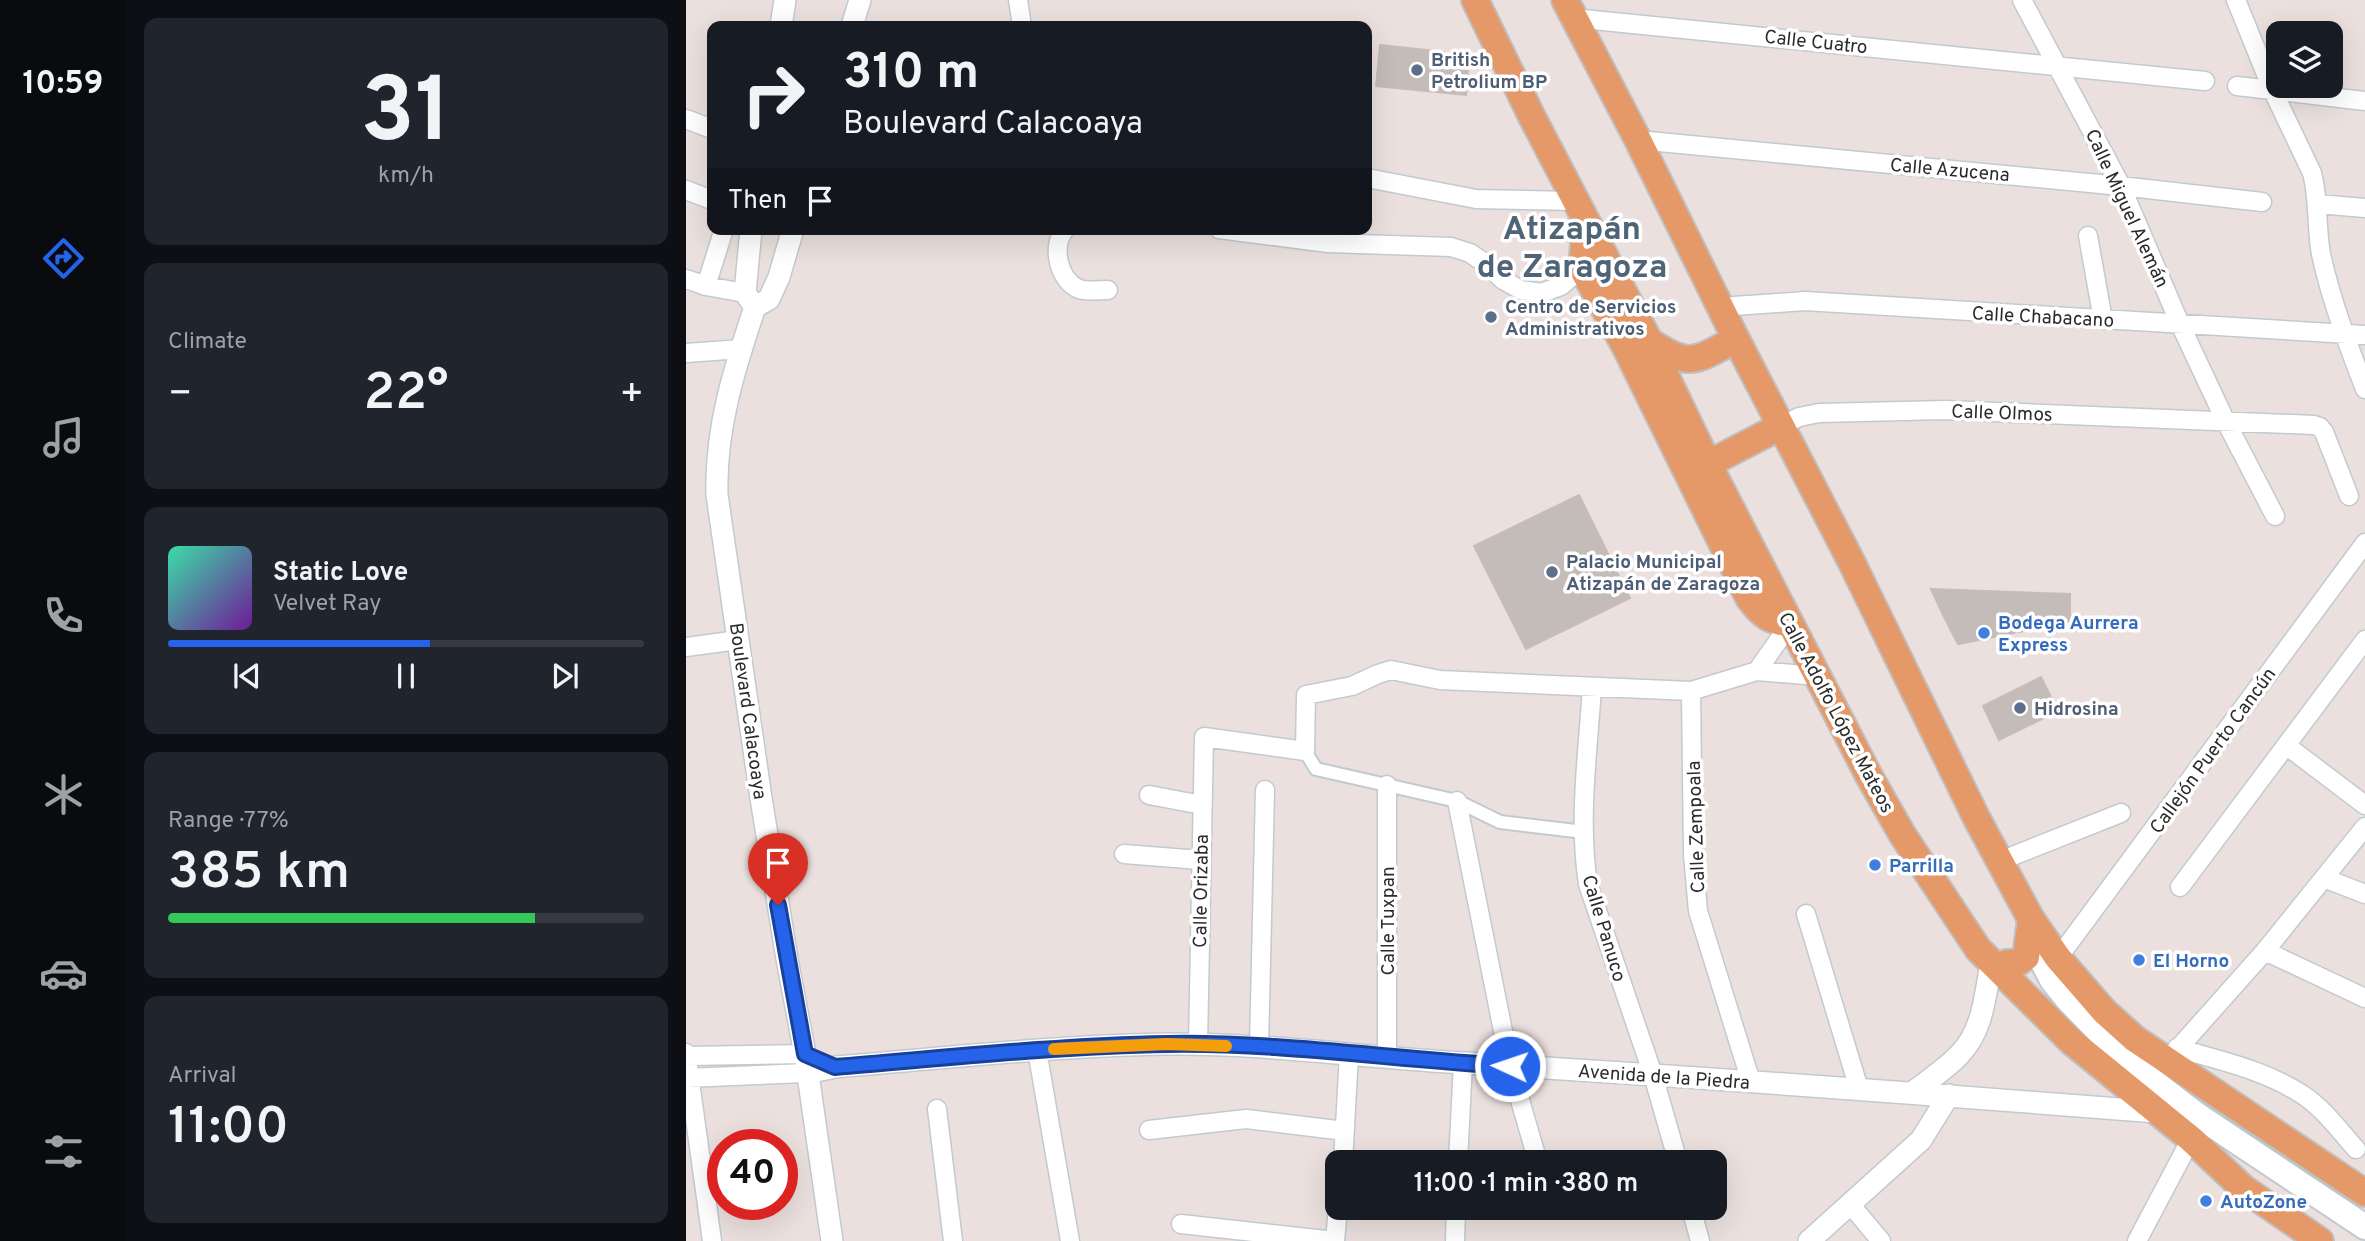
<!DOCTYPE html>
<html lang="en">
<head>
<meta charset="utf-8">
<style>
	body { margin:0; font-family:Overpass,sans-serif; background:#20242c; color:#f1f3f6; height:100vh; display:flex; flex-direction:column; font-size:26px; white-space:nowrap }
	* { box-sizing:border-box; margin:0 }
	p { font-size:23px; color:#9ea1a6 }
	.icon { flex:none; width:38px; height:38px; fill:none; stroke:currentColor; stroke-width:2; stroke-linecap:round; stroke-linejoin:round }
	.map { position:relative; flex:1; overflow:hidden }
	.side { display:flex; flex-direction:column; gap:18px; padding:18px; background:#0d0f14; width:560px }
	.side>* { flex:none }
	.top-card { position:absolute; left:21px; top:21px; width:665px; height:214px; border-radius:14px; box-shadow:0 7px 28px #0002; background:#171b24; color:#f1f3f6; overflow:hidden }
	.fabs { position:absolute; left:1580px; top:21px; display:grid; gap:14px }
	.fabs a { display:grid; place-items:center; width:77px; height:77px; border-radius:14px; background:#171b24; box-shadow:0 7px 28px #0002; font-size:35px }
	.speed { position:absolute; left:21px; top:1129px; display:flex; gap:14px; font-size:35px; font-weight:700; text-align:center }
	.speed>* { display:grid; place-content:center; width:91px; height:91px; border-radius:50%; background:#171b24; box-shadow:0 7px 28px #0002; line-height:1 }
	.speed .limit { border:10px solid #d22; background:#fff; color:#111 }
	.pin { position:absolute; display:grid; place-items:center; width:60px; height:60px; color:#fff; margin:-72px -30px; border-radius:50% 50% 50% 0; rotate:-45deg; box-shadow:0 0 7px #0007 }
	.pin .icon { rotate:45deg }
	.me { position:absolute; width:77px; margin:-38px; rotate:273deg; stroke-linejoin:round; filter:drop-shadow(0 0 5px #0008) }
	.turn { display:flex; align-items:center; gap:24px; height:147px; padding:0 21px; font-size:32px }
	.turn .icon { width:91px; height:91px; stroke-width:2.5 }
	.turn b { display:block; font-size:49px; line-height:60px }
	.then { display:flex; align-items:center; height:66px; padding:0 21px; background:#0003; gap:14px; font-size:26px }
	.big { font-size:52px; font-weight:600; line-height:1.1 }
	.side .card { flex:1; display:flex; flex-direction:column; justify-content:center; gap:10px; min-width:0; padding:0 24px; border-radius:14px; background:#20242c }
	.side .dial { align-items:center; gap:0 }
	.dial b { font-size:91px; line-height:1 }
	.song { display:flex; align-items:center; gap:21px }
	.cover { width:84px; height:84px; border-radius:10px; background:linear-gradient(135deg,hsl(160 70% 55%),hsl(280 70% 35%)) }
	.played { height:7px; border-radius:4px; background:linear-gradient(90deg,#2563eb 55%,#363941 55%) }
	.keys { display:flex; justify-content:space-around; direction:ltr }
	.heat { display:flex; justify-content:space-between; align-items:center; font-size:38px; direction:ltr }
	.charge { height:10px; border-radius:5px; background:linear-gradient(90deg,#34c759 77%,#363941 0) }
	.trip { position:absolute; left:639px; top:1150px; width:402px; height:70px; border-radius:14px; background:#171b24; box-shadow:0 7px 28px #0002; font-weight:600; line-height:70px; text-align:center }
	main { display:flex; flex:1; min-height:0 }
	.menu { display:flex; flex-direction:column; width:126px; justify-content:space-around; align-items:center; background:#090b0e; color:#9ea1a6 }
	.menu .icon { width:49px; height:49px }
	.menu .selected { color:#2563eb }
	.menu b { font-size:32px; color:#f1f3f6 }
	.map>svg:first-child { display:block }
	.building { fill:#c4bcb9; stroke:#c7bcb8; stroke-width:2 }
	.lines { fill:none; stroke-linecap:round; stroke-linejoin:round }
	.pedestrian-casing { stroke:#c2cad0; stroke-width:16 }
	.minor-casing { stroke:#c2cad0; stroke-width:21 }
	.tertiary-casing { stroke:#c2cad0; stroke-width:24 }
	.secondary-casing { stroke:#c2cad0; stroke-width:28 }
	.primary-casing { stroke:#bfbfbf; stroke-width:30 }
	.pedestrian { stroke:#fff; stroke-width:12 }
	.minor { stroke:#fff; stroke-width:18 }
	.tertiary { stroke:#fff; stroke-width:21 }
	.secondary { stroke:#fff; stroke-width:24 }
	.primary { stroke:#e59969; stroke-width:26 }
	.route-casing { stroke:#184099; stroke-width:18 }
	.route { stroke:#2563eb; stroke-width:12 }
	.slow { stroke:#f59e0b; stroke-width:12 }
	.service-dot { fill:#5c6f8a; stroke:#fff; stroke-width:2.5 }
	.shop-dot { fill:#3f7fe0; stroke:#fff; stroke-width:2.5 }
	.labels { text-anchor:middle; stroke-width:7; stroke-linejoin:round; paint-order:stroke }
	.street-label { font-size:19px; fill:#2b2b2b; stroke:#fff }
	.service-label { font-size:19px; font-weight:bold; fill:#4e5e75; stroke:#fff; text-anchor:start }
	.shop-label { font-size:19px; font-weight:bold; fill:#366cbe; stroke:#fff; text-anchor:start }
	.town-label { font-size:33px; font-weight:bold; fill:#4f6577; stroke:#fff }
</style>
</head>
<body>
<main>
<nav class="menu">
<b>10:59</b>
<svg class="icon selected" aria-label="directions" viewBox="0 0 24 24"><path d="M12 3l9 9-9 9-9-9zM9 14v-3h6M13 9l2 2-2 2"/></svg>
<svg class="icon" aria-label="music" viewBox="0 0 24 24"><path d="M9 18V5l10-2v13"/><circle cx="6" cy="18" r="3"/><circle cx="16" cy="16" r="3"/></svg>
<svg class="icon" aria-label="phone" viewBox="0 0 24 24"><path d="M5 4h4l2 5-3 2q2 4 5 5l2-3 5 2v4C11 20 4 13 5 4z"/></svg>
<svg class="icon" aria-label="climate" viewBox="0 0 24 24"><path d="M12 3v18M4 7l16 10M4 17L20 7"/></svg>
<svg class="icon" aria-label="car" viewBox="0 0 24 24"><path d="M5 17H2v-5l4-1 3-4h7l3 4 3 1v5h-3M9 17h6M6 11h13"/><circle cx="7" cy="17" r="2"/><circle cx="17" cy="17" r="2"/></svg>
<svg class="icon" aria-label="filters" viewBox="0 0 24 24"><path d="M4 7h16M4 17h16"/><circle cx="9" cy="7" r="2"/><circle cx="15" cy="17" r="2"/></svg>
</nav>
<section class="side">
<div class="card dial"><b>31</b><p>km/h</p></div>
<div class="card"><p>Climate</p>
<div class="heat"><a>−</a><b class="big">22°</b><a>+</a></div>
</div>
<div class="card">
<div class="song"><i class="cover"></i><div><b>Static Love</b><p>Velvet Ray</p></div></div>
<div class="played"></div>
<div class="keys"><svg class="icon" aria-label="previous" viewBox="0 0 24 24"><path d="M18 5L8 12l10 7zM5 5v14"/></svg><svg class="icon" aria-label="pause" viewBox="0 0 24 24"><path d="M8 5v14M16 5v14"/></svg><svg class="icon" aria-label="next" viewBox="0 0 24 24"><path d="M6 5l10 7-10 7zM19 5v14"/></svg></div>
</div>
<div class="card"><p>Range · 77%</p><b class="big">385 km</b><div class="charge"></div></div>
<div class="card"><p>Arrival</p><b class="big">11:00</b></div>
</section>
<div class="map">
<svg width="1679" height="1241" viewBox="0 0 1679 1241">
	<rect width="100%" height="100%" fill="#ebe0de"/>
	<path class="building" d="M 694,45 L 758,52 L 757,69 L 782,71 L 780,95 L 690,86 Z
		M 893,495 L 944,598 L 840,649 L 788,546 Z
		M 1245,589 L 1384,594 L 1384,622 L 1259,619 Z
		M 1259,619 L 1384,622 L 1272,644 Z
		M 1355,677 L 1372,711 L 1313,740 L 1297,706 Z"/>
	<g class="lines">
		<g class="pedestrian-casing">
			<path id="pedestrian" d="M 619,751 L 630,769 L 771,801 L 814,822 L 898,832"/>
		</g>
		<g class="minor-casing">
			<path id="minor" d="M 332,0 L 336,26
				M 1336,0 L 1435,186 L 1494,324 L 1539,420 L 1589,516
				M 1550,0 L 1587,91 L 1626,173 C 1633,199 1630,227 1635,254 C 1645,300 1662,345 1679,389
				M 887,18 L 1519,81
				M 1551,86 L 1679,101
				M 0,119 L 26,129
				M 952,140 L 1435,186 L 1576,202
				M 681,178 L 790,199 L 890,201
				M 0,190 L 26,200
				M 1632,204 L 1679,208
				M 379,229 C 365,246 372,280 393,289 C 402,292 412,290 422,290
				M 533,229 L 642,243 L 765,247 L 784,253 L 800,264 L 817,280 L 835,290 L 855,293 L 875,286 L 896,268
				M 1402,236 L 1417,320
				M 0,279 L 20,286 L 59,293
				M 20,286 L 38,229
				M 1034,307 L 1119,301 L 1679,335
				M 0,353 L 55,349
				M 1095,426 L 1113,417 L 1133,413 L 1259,410 L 1628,425 L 1634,427 L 1638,432 L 1663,496
				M 0,647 L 52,640
				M 1071,671 L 1104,624
				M 906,687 C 902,751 892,820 902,884 L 967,1075 L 992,1162
				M 1005,691 L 1007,855 L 1012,911 L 1065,1082
				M 1601,746 L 1679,805
				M 701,785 L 701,1057
				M 463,795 L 516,805
				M 771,801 L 824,1066 L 852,1162
				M 438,854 L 514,860
				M 1314,861 L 1435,813
				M 1638,878 L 1679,894
				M 1494,887 L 1679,640
				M 1120,914 L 1173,1089
				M 1579,951 L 1679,998
				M 1372,958 L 1679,543
				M 512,1045 L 518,737 L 619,751 L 620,695 L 666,686 L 692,674 L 705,670 L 754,680 L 1005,691 L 1071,671 L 1131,676
				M 573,1047 L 579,790
				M 1491,1048 C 1535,1061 1579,1070 1617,1095 C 1638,1109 1654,1131 1670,1149
				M 351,1050 L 384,1241
				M 0,1053 L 26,1241
				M 0,1056 L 119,1054
				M 1482,1060 L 1579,951 L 1679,827
				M 0,1078 L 121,1073
				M 251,1109 L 267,1241
				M 463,1130 L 560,1119 L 659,1131
				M 657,1162 L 663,1054
				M 772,1162 L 777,1063
				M 1164,1204 L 1195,1241
				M 1005,1208 L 1014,1241
				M 495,1224 L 649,1241
				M 649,1241 L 652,1208
				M 769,1241 L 770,1208
				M 1451,1241 L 1505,1139"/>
		</g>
		<g class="tertiary-casing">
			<path id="tertiary" d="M 95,26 L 99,0
				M 166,26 L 174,0
				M 65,229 L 59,293 L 69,307
				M 107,229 L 93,277 L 83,299 L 69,307 C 48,369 29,430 31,495 L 75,798 L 101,959 L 119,1054 L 146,1241
				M 121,1073 L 149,1067 C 259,1058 370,1046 481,1044 C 581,1043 680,1058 780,1063 C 1011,1077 1241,1094 1471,1112
				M 1226,1093 C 1241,1081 1260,1069 1273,1055 C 1297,1031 1299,996 1305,964
				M 1123,1241 L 1235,1140 L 1263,1095"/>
		</g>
		<g class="secondary-casing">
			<path id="secondary" d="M 1346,923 L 1353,955 L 1366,980 L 1382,1000 L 1441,1061 L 1511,1115 L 1679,1227"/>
		</g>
		<g class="primary-casing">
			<path id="primary" d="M 789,0 L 846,117 L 963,341 L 1022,464 L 1183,776 L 1216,834 L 1292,949 L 1386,1042 L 1505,1139 L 1557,1188 L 1634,1241
				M 879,0 L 952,140 L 1050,339 L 1164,559 L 1291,819 L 1345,919 L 1372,958 L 1418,1011 L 1449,1039 L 1679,1193
				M 900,222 L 896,268 L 939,346 L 1063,598 C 1076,616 1083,620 1104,624
				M 963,341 C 1004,369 1009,361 1050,339
				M 1022,464 L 1095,426
				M 1321,963 L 1331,963 L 1340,957 L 1345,919"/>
		</g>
		<use href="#pedestrian" class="pedestrian"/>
		<use href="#minor" class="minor"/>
		<use href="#tertiary" class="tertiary"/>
		<use href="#secondary" class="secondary"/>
		<use href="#primary" class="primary"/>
	</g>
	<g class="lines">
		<g class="route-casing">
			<path id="route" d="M 92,905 L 119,1054 L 149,1067 C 259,1058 370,1046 481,1044 C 596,1042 710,1060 824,1066"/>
		</g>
		<use href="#route" class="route"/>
		<path class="slow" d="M 368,1049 L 481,1044 L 540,1046"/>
	</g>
	<g class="service-dot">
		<circle cx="731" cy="70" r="7"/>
		<circle cx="805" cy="317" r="7"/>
		<circle cx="866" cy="572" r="7"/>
		<circle cx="1334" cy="708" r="7"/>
	</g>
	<g class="shop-dot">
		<circle cx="1298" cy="633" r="7"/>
		<circle cx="1189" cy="865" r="7"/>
		<circle cx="1453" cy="960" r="7"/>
		<circle cx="1520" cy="1201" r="7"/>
	</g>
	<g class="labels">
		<g class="street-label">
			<text transform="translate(1130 41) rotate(6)" y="7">Calle Cuatro</text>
			<text transform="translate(1264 169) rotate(5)" y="7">Calle Azucena</text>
			<text transform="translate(1442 208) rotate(65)" y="7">Calle Miguel Alemán</text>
			<text transform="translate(1357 316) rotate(3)" y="7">Calle Chabacano</text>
			<text transform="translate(1316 412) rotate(2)" y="7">Calle Olmos</text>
			<text transform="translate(63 711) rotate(82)" y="7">Boulevard Calacoaya</text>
			<text transform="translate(1151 712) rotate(62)" y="7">Calle Adolfo López Mateos</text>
			<text transform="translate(1526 750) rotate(-54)" y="7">Callejón Puerto Cancún</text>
			<text transform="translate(1009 827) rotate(-92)" y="7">Calle Zempoala</text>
			<text transform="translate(514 891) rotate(-89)" y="7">Calle Orizaba</text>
			<text transform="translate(701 921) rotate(-90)" y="7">Calle Tuxpan</text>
			<text transform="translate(919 928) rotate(73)" y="7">Calle Panuco</text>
			<text transform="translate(978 1076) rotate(4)" y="7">Avenida de la Piedra</text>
		</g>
		<g class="service-label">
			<text x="745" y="66">British<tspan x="745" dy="22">Petrolium BP</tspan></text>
			<text x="819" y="313">Centro de Servicios<tspan x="819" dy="22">Administrativos</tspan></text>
			<text x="880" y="568">Palacio Municipal<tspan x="880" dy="22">Atizapán de Zaragoza</tspan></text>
			<text x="1348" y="715">Hidrosina</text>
		</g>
		<g class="shop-label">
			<text x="1312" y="629">Bodega Aurrera<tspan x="1312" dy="22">Express</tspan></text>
			<text x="1203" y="872">Parrilla</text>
			<text x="1467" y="967">El Horno</text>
			<text x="1534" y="1208">AutoZone</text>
		</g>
		<g class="town-label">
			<text x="886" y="239">Atizapán<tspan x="886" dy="38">de Zaragoza</tspan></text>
		</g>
	</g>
</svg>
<div class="fabs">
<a><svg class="icon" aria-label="layers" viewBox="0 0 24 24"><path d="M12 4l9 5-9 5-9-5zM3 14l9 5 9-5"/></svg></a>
</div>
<div class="speed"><div class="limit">40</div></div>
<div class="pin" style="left:92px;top:905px;background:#d93025"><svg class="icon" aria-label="arrive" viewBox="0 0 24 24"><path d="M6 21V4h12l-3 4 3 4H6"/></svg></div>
<svg class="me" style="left:824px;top:1066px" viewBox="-20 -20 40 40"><circle r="17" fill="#2563eb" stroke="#fff" stroke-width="3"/><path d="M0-11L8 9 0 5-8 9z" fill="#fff"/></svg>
<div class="trip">11:00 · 1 min · 380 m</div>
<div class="top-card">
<div class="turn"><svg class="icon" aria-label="right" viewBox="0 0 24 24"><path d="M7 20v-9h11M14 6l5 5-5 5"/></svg><div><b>310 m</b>Boulevard Calacoaya</div></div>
<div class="then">Then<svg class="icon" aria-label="arrive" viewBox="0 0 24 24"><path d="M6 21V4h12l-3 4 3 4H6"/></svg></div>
</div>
</div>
</main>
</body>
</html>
